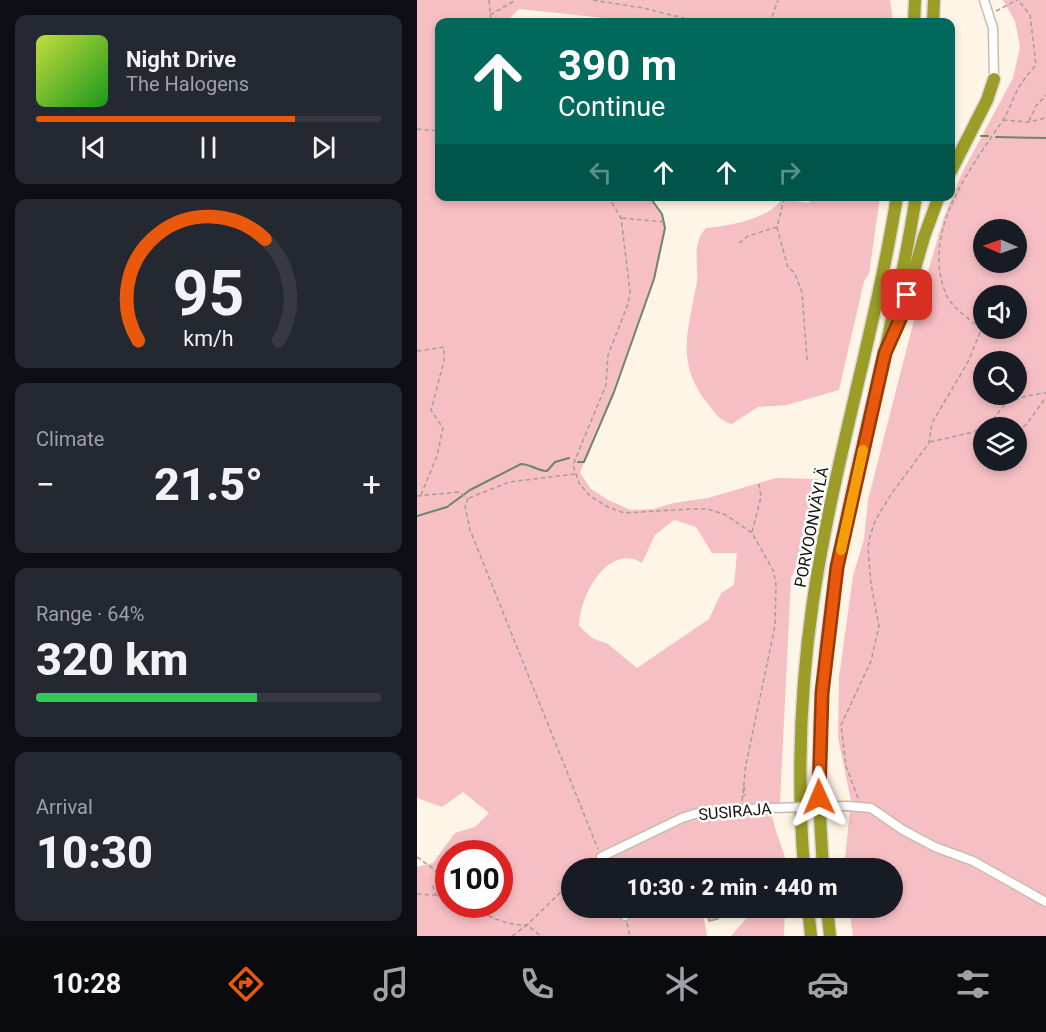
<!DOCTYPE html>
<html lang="en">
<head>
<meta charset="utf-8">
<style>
	body { margin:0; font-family:Roboto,sans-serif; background:#242831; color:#f1f3f6; height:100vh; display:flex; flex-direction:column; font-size:22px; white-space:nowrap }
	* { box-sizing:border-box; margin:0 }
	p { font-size:20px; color:#9ea1a6 }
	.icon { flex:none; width:33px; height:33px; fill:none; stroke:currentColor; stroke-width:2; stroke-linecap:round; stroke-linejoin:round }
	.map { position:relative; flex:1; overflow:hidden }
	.sheet { display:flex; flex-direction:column; gap:15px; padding:15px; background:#0d0f14; width:417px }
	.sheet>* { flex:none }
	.hud { position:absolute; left:18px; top:18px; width:520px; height:183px; border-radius:12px; box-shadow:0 3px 9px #0003; background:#00695c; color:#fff; overflow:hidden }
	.needle { width:39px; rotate:272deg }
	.tools { position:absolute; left:556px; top:219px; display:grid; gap:12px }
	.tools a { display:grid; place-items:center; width:54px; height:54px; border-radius:50%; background:#171b24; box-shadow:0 3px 9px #0003; font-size:30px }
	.speed { position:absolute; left:18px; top:840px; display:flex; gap:12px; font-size:30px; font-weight:700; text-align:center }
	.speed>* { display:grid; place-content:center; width:78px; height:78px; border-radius:50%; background:#171b24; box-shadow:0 3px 9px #0003; line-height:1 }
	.speed .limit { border:9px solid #d22; background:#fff; color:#111 }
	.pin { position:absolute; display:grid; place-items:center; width:51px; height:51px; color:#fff; margin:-26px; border-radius:12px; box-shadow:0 3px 9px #0006 }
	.me { position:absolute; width:66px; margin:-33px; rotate:359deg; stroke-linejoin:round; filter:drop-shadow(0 0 4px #0008) }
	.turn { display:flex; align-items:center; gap:21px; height:126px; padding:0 24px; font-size:27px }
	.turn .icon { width:78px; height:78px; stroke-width:2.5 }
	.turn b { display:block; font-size:42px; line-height:51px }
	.lanes { display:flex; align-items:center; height:57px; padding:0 24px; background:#0003; justify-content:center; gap:30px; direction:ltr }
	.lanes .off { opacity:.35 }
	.big { font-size:45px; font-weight:800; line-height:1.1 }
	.sheet .card { flex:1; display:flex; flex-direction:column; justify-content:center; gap:9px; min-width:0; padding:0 21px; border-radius:12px; background:#242831 }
	.sheet .dial { align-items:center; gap:0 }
	.dial svg { height:156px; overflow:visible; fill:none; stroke:#363941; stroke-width:7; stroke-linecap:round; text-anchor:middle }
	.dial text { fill:#f1f3f6; stroke:none }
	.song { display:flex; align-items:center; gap:18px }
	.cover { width:72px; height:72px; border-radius:9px; background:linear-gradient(135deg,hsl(70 70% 55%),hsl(120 70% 35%)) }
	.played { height:6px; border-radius:3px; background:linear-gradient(90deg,#ea580c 75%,#363941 75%) }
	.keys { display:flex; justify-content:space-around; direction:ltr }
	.heat { display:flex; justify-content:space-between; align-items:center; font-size:33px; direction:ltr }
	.charge { height:9px; border-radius:4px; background:linear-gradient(90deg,#34c759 64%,#363941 0) }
	.trip { position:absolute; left:144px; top:858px; width:342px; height:60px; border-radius:30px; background:#171b24; box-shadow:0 3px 9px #0003; font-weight:800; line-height:60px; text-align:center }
	.dock { display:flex; height:96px; justify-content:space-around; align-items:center; background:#090b0e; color:#9ea1a6 }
	.dock .icon { width:42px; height:42px }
	.dock .selected { color:#ea580c }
	.dock b { font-size:27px; color:#f1f3f6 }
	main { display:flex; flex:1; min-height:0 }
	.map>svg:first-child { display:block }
	.green { fill:#f6bfc3; fill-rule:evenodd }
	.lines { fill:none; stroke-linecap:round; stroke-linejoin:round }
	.stream { stroke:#6b8765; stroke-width:2 }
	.building { fill:#f3b79b; stroke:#af9a91; stroke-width:1.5 }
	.minor-casing { stroke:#c9bdac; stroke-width:11 }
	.highway-casing { stroke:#dad9d8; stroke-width:15 }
	.path { stroke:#a69e92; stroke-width:1.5; stroke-dasharray:4.5 3; stroke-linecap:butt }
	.minor { stroke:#fff; stroke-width:8 }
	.highway { stroke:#9c9d26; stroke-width:12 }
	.minor-bridge-casing { stroke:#c9bdac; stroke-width:11; stroke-linecap:butt }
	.minor-bridge { stroke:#fff; stroke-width:8 }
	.route-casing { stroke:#983908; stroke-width:15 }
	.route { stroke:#ea580c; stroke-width:10 }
	.slow { stroke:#f59e0b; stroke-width:10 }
	.labels { text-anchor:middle; stroke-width:5; stroke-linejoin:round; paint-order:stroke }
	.street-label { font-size:16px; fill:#15110b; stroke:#fff }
</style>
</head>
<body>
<main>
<section class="sheet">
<div class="card">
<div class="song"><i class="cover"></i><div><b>Night Drive</b><p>The Halogens</p></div></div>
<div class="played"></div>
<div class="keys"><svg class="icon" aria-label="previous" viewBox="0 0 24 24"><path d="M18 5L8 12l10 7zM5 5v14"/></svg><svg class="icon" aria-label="pause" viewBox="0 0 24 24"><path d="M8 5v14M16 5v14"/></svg><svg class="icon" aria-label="next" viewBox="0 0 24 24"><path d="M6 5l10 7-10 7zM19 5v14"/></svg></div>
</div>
<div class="card dial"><svg viewBox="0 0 100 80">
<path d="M14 69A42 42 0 1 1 86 69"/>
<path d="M14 69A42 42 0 0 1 79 17" stroke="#ea580c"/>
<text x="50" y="56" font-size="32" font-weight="700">95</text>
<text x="50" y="72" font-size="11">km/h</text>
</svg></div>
<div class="card"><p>Climate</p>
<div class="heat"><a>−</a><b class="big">21.5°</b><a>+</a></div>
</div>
<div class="card"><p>Range · 64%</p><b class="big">320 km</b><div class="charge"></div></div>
<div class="card"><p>Arrival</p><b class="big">10:30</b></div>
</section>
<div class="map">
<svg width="629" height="936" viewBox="0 0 629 936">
	<rect width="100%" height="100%" fill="#fff5e6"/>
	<path class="green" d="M 0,0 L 473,0 L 476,22 L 225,22 L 102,9 L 89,22 L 22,22 L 22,196 L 232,197 L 245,214 L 248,228 L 237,279 L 197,392 L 178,433 L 163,473 L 174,489 L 191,500 L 214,510 L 237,509 L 256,503 L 291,498 L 359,478 L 401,479 L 390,544 L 374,578 L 363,803 L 335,804 L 319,808 L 354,808 C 356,829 366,847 371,868 L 154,868 L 154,908 L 285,908 L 290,936 L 0,936 L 0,867 L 16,863 L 38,833 L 58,827 L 72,813 L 46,792 L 25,807 L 0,798 ZM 257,520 L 279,527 L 295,553 L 320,553 L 317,585 L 304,593 L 292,619 L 220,668 L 191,644 L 175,638 L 162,626 C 162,597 191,542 225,563 L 238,535 ZM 32,854 L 82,854 L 82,904 L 32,904 Z
		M 586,0 L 629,0 L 629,936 L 436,936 L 432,908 L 476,908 L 476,868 L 427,868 L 434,801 L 421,738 L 422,677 L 436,576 L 447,539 L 451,500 L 497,320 L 527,217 L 545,173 L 596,78 L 603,47 L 598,21 ZM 567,230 L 600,230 L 600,262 L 567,262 ZM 567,296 L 600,296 L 600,328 L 567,328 ZM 567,362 L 600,362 L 600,394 L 567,394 ZM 567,428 L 600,428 L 600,460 L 567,460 Z
		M 395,197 L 463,197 L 452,274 L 447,281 L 422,390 L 370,405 L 341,407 L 315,424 C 303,421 299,414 291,404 C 257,362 272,329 280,281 C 282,264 274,244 289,228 C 311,226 352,219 365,199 L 392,203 Z
		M 338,908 L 368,908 L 367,936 L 314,936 Z"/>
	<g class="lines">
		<path class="stream" d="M 564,136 L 571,136
			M 579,137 L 629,138
			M 161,462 L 167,462 L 197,392 L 237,279 L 248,228 L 245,214 L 232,196
			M 0,516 L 30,507 L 53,490 L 104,464 C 114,464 120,471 130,471 L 138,462 L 152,458"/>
	</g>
	<path class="building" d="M 289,908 L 311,908 L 311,910 L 300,913 L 301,919 L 292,921 Z"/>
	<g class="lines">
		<g class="minor-casing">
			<path id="minor" d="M 567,0 L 576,28 L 577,79
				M 431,806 L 454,808 L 486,830 L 518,847 L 556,861 L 629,902
				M 188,868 L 184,857 L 265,818 L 287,811 L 354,808
				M 203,908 L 208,916"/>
		</g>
		<g class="highway-casing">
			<path id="highway" d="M 497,22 L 498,0
				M 516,22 L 517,0
				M 534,171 L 570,100 L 577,79
				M 485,313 L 507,237 L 522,196
				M 387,868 C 380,780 383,690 396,601 C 416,465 458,333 480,196
				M 406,868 C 399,779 402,690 415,601 C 435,465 478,333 499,196
				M 391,908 L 394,936
				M 410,908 L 413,936"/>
		</g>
		<path class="path" d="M 72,0 L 74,22
			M 176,0 L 226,8 L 282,22
			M 579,11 L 600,0
			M 73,15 L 99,0
			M 335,22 L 346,22
			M 350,22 L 355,17 L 361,0
			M 586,120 L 611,122 L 629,118
			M 612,121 L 619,106 L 629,95
			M 0,129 L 22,131
			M 191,196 L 204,218 L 213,291 L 211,304 L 191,355 L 189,385 L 156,465 L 162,483 L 173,496 L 191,507 L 207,513 L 273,509 L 291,509 L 309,515 L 335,533 L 356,570 L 359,584 L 358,626 L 329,764 L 325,801
			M 205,218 L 247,222
			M 360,227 L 371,268 L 377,272 L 385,292 L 390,360
			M 322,243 L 331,236 L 360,227 L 367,199
			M 0,351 L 27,347 L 27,361 L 14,410 L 26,428 L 20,456 L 4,495
			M 600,431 L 609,425 L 629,397
			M 558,433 L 567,438
			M 513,442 L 557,432 L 577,418 L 588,404 L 609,396 L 629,393
			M 0,496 L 42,492 L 50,498
			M 51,498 L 48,506 L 53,530 L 181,849
			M 52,498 L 92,482 L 158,474
			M 335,532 L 344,497 L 342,484
			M 325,797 L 328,795 L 327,786
			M 441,798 L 429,766 L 424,725 L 454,661 L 462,626 L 454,584 L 451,548 L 453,536 L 459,519 L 475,493 L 512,443 L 515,423 L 551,362 L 564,330 C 553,318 535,309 529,294 C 503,232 554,168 586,120 C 593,109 596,97 602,87 C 607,79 613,72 619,65 L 613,15 L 601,0
			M 0,857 L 18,870 L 23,881
			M 169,868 L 177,861
			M 32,890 L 19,880 L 16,887 L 19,895 L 32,901
			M 0,894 L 19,895
			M 52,904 C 71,917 88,925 110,925 L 154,882
			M 210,923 L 213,936
			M 95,936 L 110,925 L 124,936"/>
		<use href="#minor" class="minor"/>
		<use href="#highway" class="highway"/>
		<g class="minor-bridge-casing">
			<path id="minor-bridge" d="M 354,808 L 431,806"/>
		</g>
		<use href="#minor-bridge" class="minor-bridge"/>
	</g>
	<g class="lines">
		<g class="route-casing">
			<path id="route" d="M 402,797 L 405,693 L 420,567 L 468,353 L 484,317 L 490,295"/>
		</g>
		<use href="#route" class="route"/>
		<path class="slow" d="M 424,550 L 446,450"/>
	</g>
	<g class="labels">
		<g class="street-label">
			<text transform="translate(394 527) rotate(-79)" y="6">PORVOONVÄYLÄ</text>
			<text transform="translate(318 811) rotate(-5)" y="6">SUSIRAJA</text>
		</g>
	</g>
</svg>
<div class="tools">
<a><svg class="needle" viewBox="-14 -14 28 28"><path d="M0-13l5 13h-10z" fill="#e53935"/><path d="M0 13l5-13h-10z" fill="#9ea1a6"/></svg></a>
<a><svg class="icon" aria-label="sound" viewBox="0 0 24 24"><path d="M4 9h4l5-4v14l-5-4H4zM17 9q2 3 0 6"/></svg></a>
<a><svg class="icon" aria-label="search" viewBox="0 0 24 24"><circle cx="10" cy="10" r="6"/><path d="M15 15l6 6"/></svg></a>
<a><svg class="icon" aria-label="layers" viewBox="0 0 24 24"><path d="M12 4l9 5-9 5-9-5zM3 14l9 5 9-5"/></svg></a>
</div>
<div class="speed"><div class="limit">100</div></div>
<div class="pin" style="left:490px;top:295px;background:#d93025"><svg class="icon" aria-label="arrive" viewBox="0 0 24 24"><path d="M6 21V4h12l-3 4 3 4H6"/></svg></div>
<svg class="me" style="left:402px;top:797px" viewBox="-20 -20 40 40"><path d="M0-17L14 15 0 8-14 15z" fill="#ea580c" stroke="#fff" stroke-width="4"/></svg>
<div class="trip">10:30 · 2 min · 440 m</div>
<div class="hud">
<div class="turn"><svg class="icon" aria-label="ahead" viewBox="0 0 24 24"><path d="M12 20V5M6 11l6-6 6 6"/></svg><div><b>390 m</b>Continue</div></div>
<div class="lanes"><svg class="icon off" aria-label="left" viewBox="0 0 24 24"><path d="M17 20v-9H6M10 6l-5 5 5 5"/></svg><svg class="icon" aria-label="ahead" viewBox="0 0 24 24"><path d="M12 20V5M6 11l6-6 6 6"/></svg><svg class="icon" aria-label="ahead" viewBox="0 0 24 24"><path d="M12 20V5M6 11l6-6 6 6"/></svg><svg class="icon off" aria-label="right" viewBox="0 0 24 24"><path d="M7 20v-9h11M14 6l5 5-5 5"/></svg></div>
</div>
</div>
</main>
<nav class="dock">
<b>10:28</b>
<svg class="icon selected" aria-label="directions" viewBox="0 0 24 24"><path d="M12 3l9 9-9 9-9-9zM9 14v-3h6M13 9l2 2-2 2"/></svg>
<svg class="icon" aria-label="music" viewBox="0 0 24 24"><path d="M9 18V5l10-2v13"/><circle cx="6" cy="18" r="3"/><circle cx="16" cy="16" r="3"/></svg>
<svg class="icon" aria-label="phone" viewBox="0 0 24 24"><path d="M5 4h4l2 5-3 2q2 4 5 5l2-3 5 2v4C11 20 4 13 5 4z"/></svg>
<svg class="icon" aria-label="climate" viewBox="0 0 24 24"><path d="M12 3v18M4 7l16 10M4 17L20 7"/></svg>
<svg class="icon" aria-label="car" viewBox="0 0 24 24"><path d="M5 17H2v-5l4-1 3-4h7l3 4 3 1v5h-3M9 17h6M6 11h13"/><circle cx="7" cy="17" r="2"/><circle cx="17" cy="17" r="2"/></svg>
<svg class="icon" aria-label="filters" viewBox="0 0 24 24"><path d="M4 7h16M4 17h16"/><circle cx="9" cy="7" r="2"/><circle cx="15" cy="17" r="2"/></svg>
</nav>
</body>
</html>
